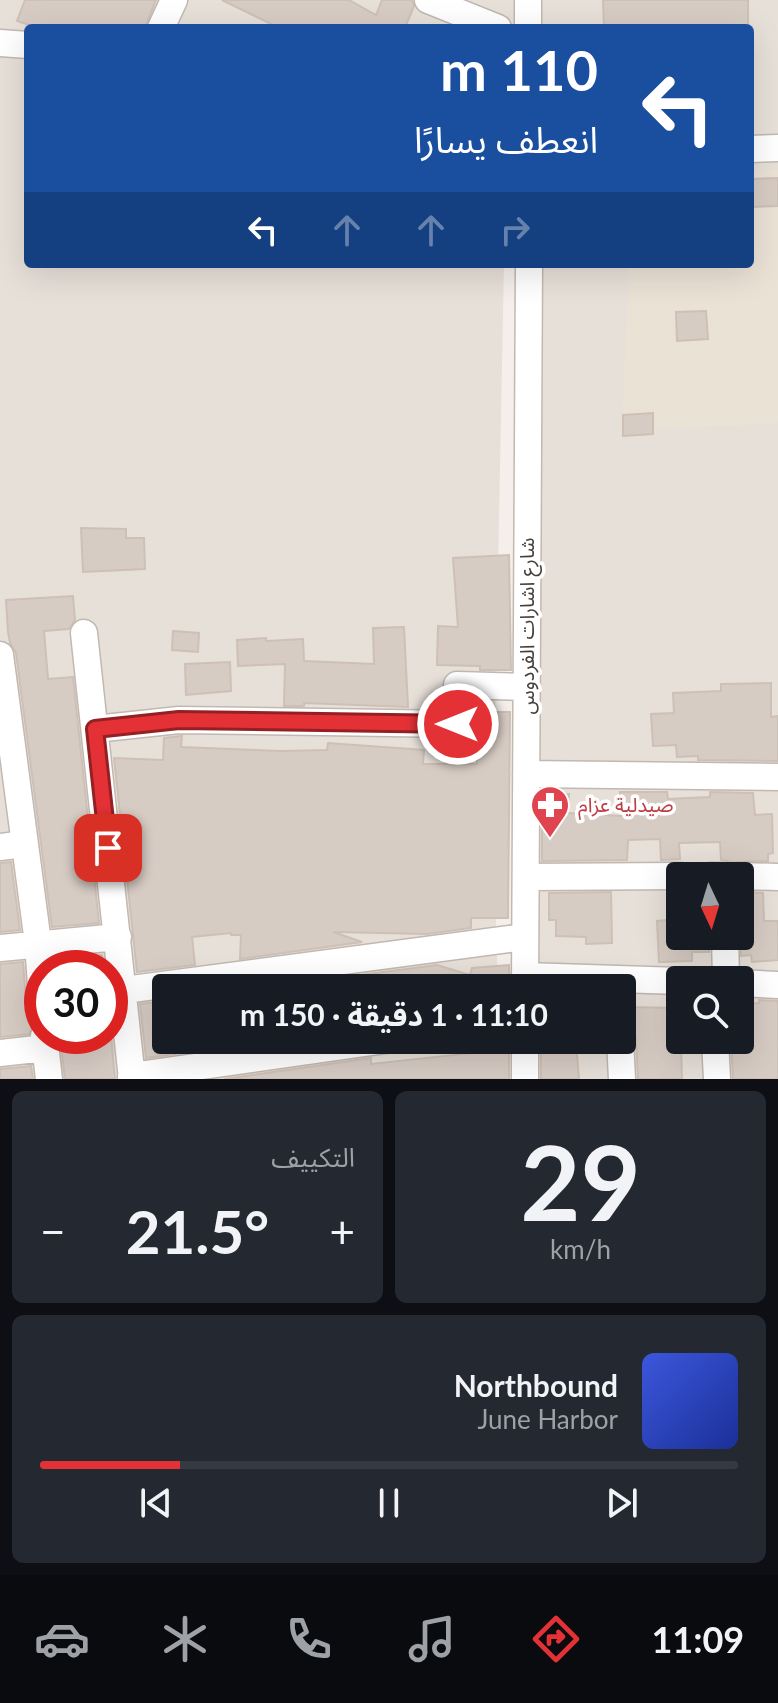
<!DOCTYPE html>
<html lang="ar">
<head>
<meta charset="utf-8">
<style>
	body { margin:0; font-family:Lato,"Noto Sans Arabic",sans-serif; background:#242831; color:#f1f3f6; direction:rtl; height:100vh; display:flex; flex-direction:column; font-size:30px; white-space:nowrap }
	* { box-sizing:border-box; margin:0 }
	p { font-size:26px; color:#9ea1a6 }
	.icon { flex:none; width:44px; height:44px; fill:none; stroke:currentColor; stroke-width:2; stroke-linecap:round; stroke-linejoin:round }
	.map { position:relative; height:1079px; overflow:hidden; direction:ltr }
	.details { display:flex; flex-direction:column; gap:12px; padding:12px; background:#0d0f14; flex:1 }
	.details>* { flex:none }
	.hud { position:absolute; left:24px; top:24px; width:730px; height:244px; border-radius:8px; box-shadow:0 8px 32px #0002; direction:rtl; background:#1a4fa0; color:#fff; overflow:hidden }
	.needle { width:52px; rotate:176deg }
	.tools { position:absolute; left:666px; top:862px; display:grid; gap:16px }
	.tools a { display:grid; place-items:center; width:88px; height:88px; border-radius:8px; background:#171b24; box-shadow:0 8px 32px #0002; font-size:40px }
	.speed { position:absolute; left:24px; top:950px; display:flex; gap:16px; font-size:40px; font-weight:700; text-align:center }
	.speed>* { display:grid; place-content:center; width:104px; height:104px; border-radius:50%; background:#171b24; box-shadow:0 8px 32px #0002; line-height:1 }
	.speed .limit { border:12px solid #d22; background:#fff; color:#111 }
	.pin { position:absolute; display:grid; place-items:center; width:68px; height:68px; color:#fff; margin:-34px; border-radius:16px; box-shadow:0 4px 12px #0006 }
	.me { position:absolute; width:88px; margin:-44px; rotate:270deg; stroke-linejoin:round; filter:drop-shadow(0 0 6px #0008) }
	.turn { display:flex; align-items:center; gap:28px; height:168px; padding:0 24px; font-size:36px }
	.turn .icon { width:104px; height:104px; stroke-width:2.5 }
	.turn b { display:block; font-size:56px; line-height:68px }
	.lanes { display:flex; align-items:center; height:76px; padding:0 24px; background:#0003; justify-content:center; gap:40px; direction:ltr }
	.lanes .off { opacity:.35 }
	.big { font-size:60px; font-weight:700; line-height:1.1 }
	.details .widget { flex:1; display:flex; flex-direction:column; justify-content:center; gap:12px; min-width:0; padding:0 28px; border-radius:12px; background:#242831 }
	.details .dial { align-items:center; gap:0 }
	.dial b { font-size:104px; line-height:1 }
	.song { display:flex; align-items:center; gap:24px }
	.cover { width:96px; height:96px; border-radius:12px; background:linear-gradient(135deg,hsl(230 70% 55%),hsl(230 70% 35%)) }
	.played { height:8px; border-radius:4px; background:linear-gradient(90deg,#e43136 20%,#363941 20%) }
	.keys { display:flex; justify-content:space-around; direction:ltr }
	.heat { display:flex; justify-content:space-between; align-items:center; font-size:44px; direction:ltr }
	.details .tiles { flex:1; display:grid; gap:12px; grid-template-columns:1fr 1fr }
	.widget:last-child { grid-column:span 2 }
	.trip { position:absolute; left:152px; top:974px; width:484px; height:80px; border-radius:8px; background:#171b24; box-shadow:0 8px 32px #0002; font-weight:700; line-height:80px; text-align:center; direction:rtl }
	.dock { display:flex; height:128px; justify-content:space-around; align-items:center; background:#090b0e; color:#9ea1a6 }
	.dock .icon { width:56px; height:56px }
	.dock .selected { color:#e43136 }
	.dock b { font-size:36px; color:#f1f3f6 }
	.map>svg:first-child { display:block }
	.residential { fill:#e7e0d9; fill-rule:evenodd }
	.education { fill:#ebe2d6 }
	.building { fill:#d7ccc4; stroke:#cec0b5; stroke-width:2 }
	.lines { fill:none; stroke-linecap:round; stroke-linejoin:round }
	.street-casing { stroke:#c1b8b1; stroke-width:29 }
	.street { stroke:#fff; stroke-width:26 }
	.route-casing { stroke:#942023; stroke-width:20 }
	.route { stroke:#e43136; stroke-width:14 }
	.labels { text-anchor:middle; stroke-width:7; stroke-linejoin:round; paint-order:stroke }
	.street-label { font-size:20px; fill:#473f39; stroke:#fff }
	.health-label { font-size:20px; fill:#be3a42; stroke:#fff; text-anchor:start }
</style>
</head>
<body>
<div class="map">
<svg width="778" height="1079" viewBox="0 0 778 1079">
	<rect width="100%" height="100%" fill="#f4efeb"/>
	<path class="residential" d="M 0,0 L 518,0 L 516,28 L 28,28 L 28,264 L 504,264 L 493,826 L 498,988 L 166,988 L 166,1040 L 499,1040 L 500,1079 L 0,1079 ZM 42,968 L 110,968 L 110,1036 L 42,1036 Z
		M 525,0 L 778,0 L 778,1079 L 518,1079 L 518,1040 L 622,1040 L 622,988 L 518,988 L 523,264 L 750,264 L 750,28 L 525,28 ZM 680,876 L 740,876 L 740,936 L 680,936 ZM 680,980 L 740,980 L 740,1040 L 680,1040 Z"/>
	<path class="education" d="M 778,170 L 778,423 L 622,431 L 629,264 L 750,264 L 750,171 Z"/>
	<path class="building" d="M 25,0 L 156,0 L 146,25 L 32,26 L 17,21 Z
		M 222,0 L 349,0 L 376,15 L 382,0 L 412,0 L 414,6 L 405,28 L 279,28 Z
		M 603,0 L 748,0 L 748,28 L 604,28 Z
		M 778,178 L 778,206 L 750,207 L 750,179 Z
		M 706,311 L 708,339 L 677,341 L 676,312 Z
		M 653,413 L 653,434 L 623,436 L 623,415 Z
		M 81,528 L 126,529 L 126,538 L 144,538 L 145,569 L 83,572 Z
		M 509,555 L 511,670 L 480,670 L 480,666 L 437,665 L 438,626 L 458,627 L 453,558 Z
		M 73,596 L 75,620 L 69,629 L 44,631 L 48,679 L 73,677 L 99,923 L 52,927 L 16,653 L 10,643 L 8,632 L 6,600 Z
		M 404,627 L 408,707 L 304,703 L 304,706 L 284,706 L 285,664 L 238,666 L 237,640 L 266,638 L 266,641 L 303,639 L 304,661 L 374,664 L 373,628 Z
		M 173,631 L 199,633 L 198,652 L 172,650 Z
		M 230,662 L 231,691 L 186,695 L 185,664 Z
		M 771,683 L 771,717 L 778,716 L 778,761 L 698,760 L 698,756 L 677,757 L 676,745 L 653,746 L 651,714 L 674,713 L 673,693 L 721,691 L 721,684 Z
		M 476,712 L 510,712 L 508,918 L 471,918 L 471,928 L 427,934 L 333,932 L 362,942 L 240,959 L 241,935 L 231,935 L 231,933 L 192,937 L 195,965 L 137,972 L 114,758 L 163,760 L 164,738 L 182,736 L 181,747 L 280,751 L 327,750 L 328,743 L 424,750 L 423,764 L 477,764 Z
		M 542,791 L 553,792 L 554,795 L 569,794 L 568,813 L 621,816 L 620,792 L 667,792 L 668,799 L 710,797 L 710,792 L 753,793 L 755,815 L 772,814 L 773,853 L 768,854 L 768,861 L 733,862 L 721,860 L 720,842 L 679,843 L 680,859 L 661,860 L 660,839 L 628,840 L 627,860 L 542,861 Z
		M 11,862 L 20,930 L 0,932 L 0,863 Z
		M 611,892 L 612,943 L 586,944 L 586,937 L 556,936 L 556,920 L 549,920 L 549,893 Z
		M 740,892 L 763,893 L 764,921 L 778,921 L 778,960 L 752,962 L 751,955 L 741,956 Z
		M 680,919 L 680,936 L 709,936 L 709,952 L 692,952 L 692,961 L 659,962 L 657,921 Z
		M 102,955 L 104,968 L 84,968 L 83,956 Z
		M 23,962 L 26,1002 L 29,1010 L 42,1016 L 42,1020 L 34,1024 L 29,1034 L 0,1037 L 0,964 Z
		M 437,965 L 470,975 L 472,968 L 509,965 L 509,988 L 261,988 Z
		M 759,1000 L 778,1001 L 778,1079 L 733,1079 L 731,1040 L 740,1040 L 740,1004 L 759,1003 Z
		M 166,1001 L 166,1040 L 272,1040 L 146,1058 L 140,1004 Z
		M 622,1007 L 680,1008 L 682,1079 L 638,1079 L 636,1038 L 633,1031 L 622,1025 Z
		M 110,1024 L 115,1079 L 65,1079 L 60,1037 L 110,1036 Z
		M 576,1042 L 579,1079 L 541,1079 L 541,1045 Z
		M 509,1049 L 509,1079 L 224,1079 L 371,1058 L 371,1064 Z
		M 31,1066 L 33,1079 L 0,1079 L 0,1069 Z"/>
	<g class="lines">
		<g class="street-casing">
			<path id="street" d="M 428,0 L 498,28
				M 528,0 L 528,28
				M 161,28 L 174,0
				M 0,43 L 28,45
				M 750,149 L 778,148
				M 84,633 L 132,1079
				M 0,655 L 38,943 L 42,1000
				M 95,729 L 179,720 L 458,724 L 457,685 L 527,687
				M 526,774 L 778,777
				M 0,847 L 24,844
				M 710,876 L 726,876
				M 740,876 L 778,877
				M 526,877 L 680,876
				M 725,936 L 726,980
				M 0,948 L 118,937
				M 525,976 L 680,981
				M 740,983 L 778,985
				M 525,988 L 529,264
				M 124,990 L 525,937
				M 44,1036 L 49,1079
				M 620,1040 L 622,1079
				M 715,1040 L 717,1079
				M 0,1053 L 45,1048
				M 131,1076 L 386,1040
				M 525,1079 L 525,1040"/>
		</g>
		<use href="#street" class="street"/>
	</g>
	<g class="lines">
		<g class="route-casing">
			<path id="route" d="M 108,848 L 95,729 L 179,720 L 458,724"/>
		</g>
		<use href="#route" class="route"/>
	</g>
	<defs>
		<g id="pharmacy-pin" transform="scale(2)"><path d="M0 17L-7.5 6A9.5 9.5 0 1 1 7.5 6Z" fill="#e0444e" stroke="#fff"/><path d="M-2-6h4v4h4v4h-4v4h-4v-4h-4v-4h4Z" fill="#fff"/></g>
	</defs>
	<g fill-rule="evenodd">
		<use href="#pharmacy-pin" x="550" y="805"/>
	</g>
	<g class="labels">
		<g class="street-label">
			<text transform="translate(527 626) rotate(-90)" y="7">شارع اشارات الفردوس</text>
		</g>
		<g class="health-label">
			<text x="578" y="812">صيدلية عزام</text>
		</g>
	</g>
</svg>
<div class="tools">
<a><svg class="needle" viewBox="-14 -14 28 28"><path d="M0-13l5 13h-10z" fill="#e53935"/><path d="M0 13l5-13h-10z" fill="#9ea1a6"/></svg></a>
<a><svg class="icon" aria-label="search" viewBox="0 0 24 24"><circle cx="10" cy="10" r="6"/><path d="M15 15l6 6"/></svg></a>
</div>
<div class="speed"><div class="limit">30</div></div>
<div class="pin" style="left:108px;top:848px;background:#d93025"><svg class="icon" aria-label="arrive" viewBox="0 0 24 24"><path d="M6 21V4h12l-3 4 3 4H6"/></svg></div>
<svg class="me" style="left:458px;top:724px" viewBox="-20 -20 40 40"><circle r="17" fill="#e43136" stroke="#fff" stroke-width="3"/><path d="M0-11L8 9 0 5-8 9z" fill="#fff"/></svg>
<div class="trip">11:10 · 1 دقيقة · 150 m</div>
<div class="hud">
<div class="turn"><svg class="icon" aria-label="left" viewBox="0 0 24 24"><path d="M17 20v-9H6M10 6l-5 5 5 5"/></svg><div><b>110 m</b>انعطف يسارًا</div></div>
<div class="lanes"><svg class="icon" aria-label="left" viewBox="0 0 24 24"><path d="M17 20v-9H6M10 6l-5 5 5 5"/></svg><svg class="icon off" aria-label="ahead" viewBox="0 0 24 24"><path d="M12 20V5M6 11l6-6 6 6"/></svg><svg class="icon off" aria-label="ahead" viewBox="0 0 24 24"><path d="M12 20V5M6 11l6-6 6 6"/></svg><svg class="icon off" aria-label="right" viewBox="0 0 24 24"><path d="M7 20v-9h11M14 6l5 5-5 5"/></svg></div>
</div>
</div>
<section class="details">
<div class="tiles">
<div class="widget dial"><b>29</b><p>km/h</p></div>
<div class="widget"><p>التكييف</p>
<div class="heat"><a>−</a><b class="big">21.5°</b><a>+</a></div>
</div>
<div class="widget">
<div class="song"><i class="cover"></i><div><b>Northbound</b><p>June Harbor</p></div></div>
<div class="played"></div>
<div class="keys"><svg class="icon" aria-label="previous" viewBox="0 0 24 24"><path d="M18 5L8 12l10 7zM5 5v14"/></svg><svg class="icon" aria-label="pause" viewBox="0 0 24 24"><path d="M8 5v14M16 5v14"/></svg><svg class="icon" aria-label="next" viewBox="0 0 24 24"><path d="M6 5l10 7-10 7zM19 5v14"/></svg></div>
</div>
</div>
</section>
<nav class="dock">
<b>11:09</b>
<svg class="icon selected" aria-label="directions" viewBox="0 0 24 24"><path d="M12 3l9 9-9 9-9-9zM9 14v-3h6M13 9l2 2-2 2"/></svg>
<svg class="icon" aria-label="music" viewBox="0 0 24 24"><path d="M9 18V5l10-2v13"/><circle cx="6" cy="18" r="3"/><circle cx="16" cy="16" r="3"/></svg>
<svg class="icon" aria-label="phone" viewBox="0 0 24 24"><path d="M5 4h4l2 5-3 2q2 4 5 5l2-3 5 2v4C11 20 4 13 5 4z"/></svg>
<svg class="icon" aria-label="climate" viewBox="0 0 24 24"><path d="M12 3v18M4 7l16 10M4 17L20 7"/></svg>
<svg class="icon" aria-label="car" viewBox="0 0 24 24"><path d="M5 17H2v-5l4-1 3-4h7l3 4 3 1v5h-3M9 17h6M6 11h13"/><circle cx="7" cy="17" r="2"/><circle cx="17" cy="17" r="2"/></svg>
</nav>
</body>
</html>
